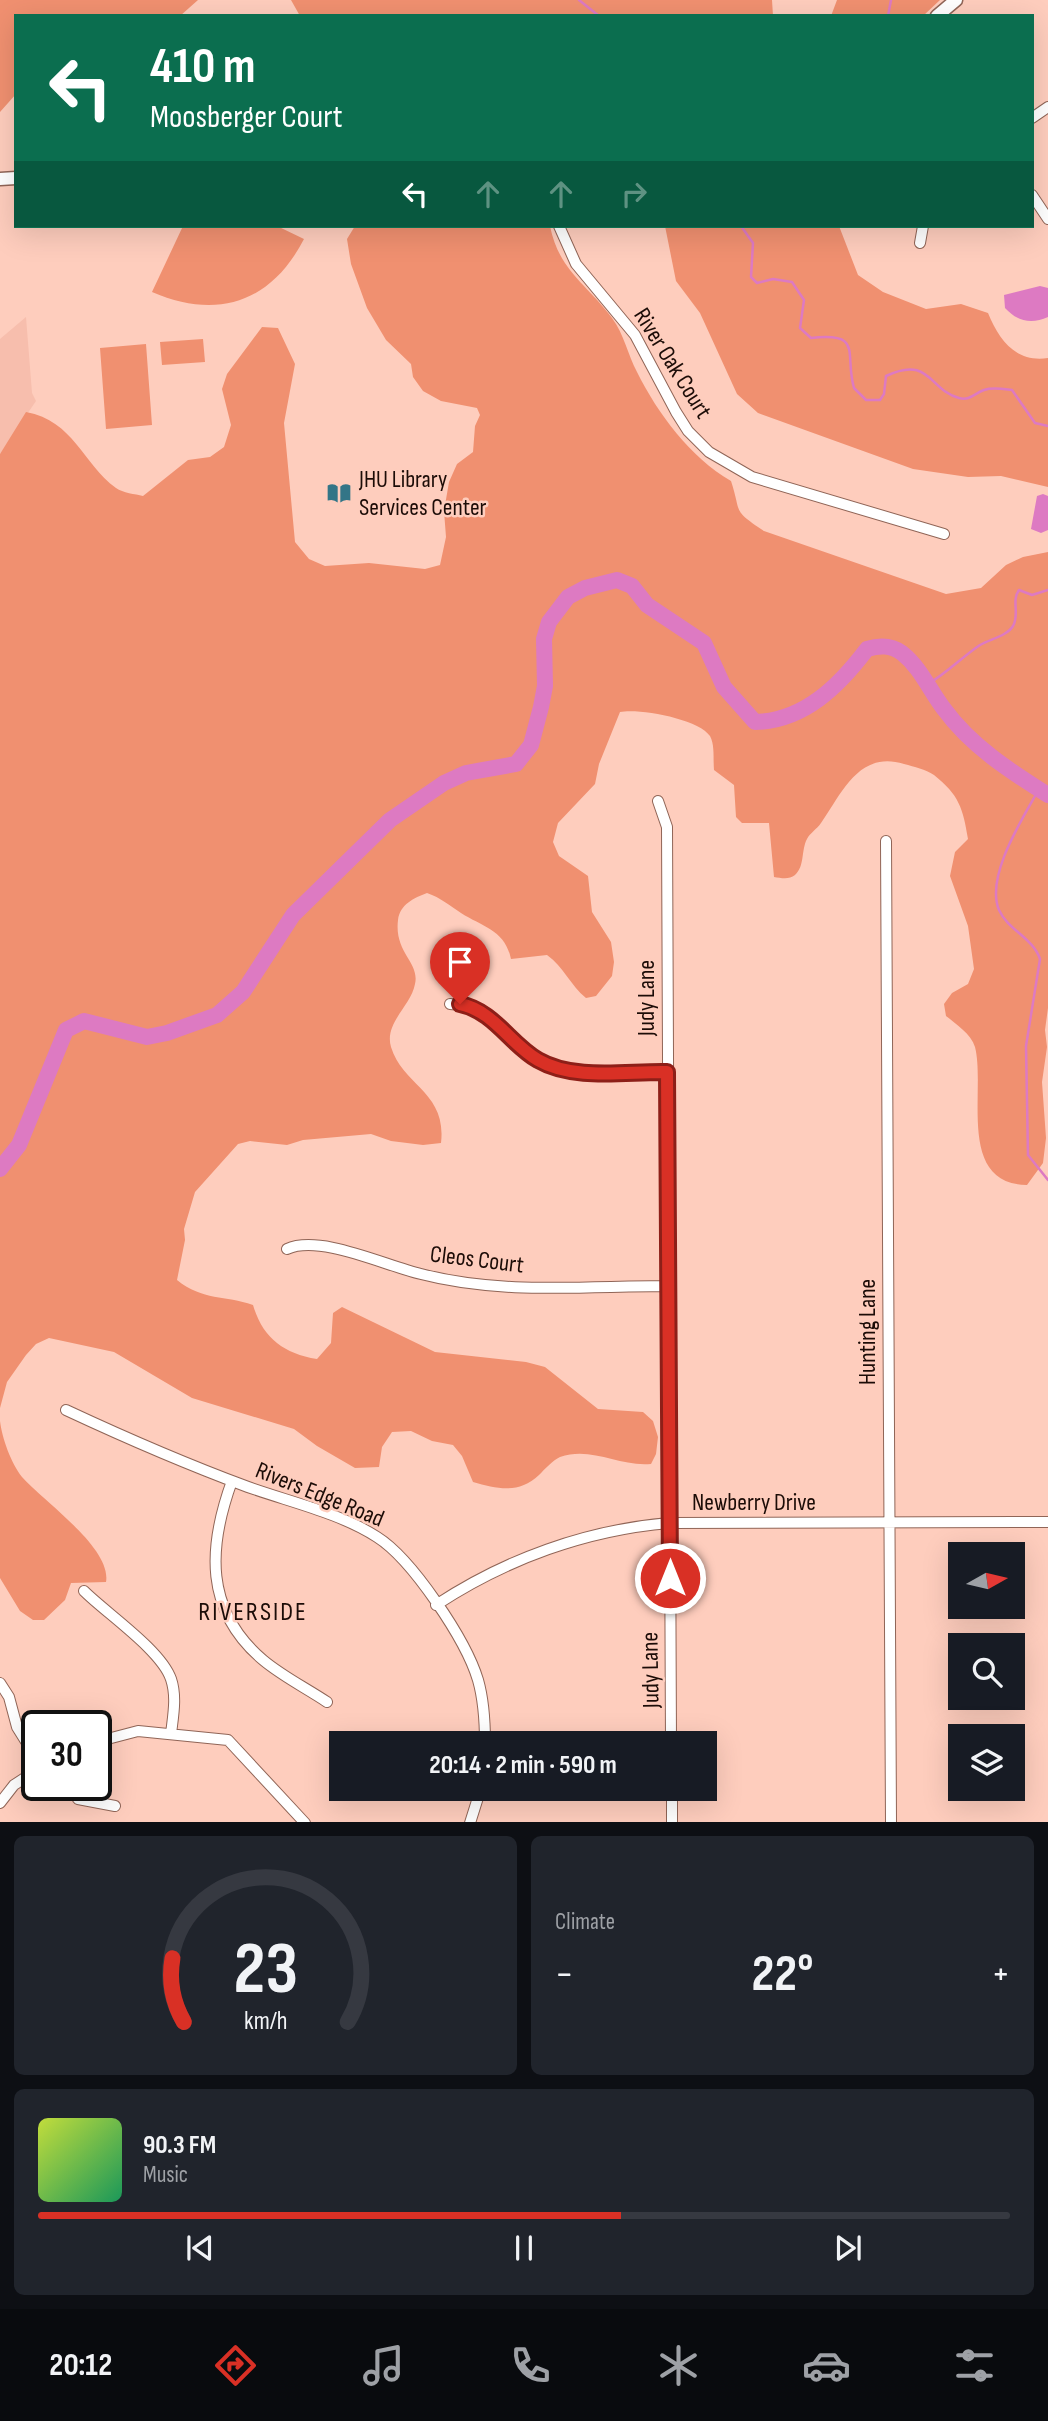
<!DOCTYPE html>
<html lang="en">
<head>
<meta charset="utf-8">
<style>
	body { margin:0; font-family:"Sofia Sans Condensed",sans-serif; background:#20242c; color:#f1f3f6; height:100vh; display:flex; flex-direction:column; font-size:26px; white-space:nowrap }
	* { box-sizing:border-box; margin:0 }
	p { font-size:23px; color:#9ea1a6 }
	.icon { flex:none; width:38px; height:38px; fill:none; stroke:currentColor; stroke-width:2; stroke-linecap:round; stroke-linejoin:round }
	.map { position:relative; height:1822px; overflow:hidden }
	.sheet { display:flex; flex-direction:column; gap:14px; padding:14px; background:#0d0f14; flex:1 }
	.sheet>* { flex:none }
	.top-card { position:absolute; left:14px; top:14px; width:1020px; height:214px; border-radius:0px; box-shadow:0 7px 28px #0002; background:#0b6e4f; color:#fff; overflow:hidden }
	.needle { width:46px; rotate:82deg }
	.fabs { position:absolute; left:948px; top:1542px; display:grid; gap:14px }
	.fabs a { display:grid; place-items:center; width:77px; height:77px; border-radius:0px; background:#171b24; box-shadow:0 7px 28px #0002; font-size:35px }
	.speed { position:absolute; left:21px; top:1710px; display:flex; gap:14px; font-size:35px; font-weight:700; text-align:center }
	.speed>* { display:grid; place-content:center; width:91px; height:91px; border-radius:50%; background:#171b24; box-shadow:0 7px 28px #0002; line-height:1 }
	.speed .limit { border:4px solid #111; border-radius:10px; background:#fff; color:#111 }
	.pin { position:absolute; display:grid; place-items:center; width:60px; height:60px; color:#fff; margin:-72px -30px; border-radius:50% 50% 50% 0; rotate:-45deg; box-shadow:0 0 7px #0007 }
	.pin .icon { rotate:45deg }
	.me { position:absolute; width:77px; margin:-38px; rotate:0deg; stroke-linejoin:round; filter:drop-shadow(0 0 5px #0008) }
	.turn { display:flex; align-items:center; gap:24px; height:147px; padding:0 21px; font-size:32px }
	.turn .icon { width:91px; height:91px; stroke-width:2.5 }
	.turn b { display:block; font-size:49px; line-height:60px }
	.lanes { display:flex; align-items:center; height:66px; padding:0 21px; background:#0003; justify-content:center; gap:35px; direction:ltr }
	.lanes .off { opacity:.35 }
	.big { font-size:52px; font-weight:700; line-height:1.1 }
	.sheet .widget { flex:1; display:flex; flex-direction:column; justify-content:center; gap:10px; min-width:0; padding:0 24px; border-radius:10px; background:#20242c }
	.sheet .dial { align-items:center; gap:0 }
	.dial svg { height:182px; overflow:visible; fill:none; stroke:#363941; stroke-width:7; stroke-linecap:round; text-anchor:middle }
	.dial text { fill:#f1f3f6; stroke:none }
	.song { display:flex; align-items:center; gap:21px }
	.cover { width:84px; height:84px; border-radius:10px; background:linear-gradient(135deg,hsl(70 70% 55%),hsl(150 70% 35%)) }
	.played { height:7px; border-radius:4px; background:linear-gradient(90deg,#d93025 60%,#363941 60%) }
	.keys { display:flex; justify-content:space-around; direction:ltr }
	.heat { display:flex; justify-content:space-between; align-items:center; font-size:38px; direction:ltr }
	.sheet .tiles { flex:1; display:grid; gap:14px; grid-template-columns:1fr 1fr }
	.widget:last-child { grid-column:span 2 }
	.trip { position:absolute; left:329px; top:1731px; width:388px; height:70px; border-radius:0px; background:#171b24; box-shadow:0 7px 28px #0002; font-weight:700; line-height:70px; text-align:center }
	.tabs { display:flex; height:112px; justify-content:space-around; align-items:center; background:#090b0e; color:#9ea1a6 }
	.tabs .icon { width:49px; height:49px }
	.tabs .on { color:#d93025 }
	.tabs b { font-size:32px; color:#f1f3f6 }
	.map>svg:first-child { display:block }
	.built { fill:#f7bead }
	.green { fill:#f09070 }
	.water { fill:#dd7ac2 }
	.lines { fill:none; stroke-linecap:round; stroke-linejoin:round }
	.stream { stroke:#dd7ac2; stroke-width:2.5 }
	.river { stroke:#dd7ac2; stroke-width:16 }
	.minor-casing { stroke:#906557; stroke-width:12 }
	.major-casing { stroke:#906557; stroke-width:15 }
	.minor { stroke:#fff; stroke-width:10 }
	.major { stroke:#fff; stroke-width:12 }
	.route-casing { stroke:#8d1f18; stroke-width:18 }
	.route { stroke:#d93025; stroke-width:12 }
	.labels { text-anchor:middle; stroke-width:5; stroke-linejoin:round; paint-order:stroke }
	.street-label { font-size:24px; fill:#1c0c07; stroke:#fecdbd }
	.poi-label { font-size:24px; fill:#1c0c07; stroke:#fecdbd; text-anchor:start }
	.neighbourhood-label { font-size:26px; letter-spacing:2px; fill:#1c0c07; stroke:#fecdbd }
</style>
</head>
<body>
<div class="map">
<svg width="1048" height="1823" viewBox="0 0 1048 1823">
	<rect width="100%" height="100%" fill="#fecdbd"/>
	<path class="built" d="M 26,317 L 32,393 L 36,401 L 0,454 L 0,339 Z"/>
	<path class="green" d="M 0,0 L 198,0 L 180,16 L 16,16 L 16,94 L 0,112 Z
		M 291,0 L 772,0 L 773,16 L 300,16 Z
		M 837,0 L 940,0 L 923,16 L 831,16 Z
		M 183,226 L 277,226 L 304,239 C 271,303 217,320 152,292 Z
		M 355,226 L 550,226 C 559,271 587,284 612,318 C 624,334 628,355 637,372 C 658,414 690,457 731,481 C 742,514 731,509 764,531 L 946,594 L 981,588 L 1006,565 L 1023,557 L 1048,552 L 1048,1008 L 1045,1030 L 1047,1047 L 1042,1082 L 1046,1138 L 1043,1163 L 1027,1185 C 956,1184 986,1090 975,1047 C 971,1034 956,1024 946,1016 L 944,1004 L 952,993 L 968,984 L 974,969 L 968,926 L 950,876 L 955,852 L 968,839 C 963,808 959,795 934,775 C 925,769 915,767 904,764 C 859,750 842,793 821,823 C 817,829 810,833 807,839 C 801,850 805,866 795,875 C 789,880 781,878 774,877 L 769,823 L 742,823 L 736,817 L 734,785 L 714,770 C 713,759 715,745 710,736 C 699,719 639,708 620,712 L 599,764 L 595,784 L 558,823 L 553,842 L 559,856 L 588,876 L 592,912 L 611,942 L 614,962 L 612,976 L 596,996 L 586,998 C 570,985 564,967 547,955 L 511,959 C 505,930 483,927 461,913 C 449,905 441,898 427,893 C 414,898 400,904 398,920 C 394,953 420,962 415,984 C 411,1006 384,1023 391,1047 C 403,1086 447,1092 441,1143 L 423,1145 L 391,1141 L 371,1134 L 303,1140 L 287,1145 L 250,1141 L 238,1144 L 195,1192 L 184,1229 L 185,1240 L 177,1280 C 203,1301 225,1295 253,1305 C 263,1338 283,1353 317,1359 L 331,1343 L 333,1313 L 342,1307 L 435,1352 L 526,1362 L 545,1367 L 598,1409 L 643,1412 L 653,1421 L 658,1437 L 656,1454 L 651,1464 C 619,1467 592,1446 560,1457 C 553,1460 545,1469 539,1475 C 519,1494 498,1489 473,1482 L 462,1456 L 453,1445 L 432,1441 L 411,1431 L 392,1432 L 382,1447 L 379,1467 L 355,1468 L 317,1446 L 294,1429 L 192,1398 L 114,1352 L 49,1338 L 36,1344 L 26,1355 L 7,1382 L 0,1408 L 0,454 L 26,412 C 74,421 82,463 116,488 C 123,493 135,494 143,496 L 188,460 L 210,457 L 224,447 L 231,425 L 222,389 L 227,374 L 262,327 L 278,328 L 295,364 L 284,423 L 295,542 L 309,559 L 325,566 L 369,563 L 425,569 L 440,565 L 446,537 L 444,511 L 449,482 L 457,464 L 473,452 L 475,426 L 480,415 L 477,408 L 441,401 L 423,391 L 413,377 L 411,364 L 386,340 L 367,308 L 351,264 L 347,239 Z
		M 665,226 L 839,226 L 858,275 L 883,292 L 926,309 L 961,304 L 988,313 C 999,340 1016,363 1048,358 L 1048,487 L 1001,476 L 968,477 L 913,469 L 758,413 L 737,394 L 700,313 L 676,281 Z
		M 203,339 L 205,362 L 162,365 L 160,342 Z
		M 146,344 L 152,425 L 106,429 L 100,348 Z
		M 0,1421 C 2,1438 11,1463 22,1477 C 43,1501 112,1548 106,1582 L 71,1583 L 65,1600 L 44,1620 L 33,1620 L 20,1611 L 0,1578 Z"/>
	<path class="water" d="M 1040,286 L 1048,288 L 1048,317 C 1031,325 1017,321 1005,308 L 1004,295 Z
		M 1043,494 L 1048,496 L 1048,530 L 1041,533 L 1031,529 L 1037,496 Z"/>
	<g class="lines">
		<path class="stream" d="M 579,0 L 599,16
			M 888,16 L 891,0
			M 699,226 L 708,226
			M 741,226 L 753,243 L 751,277 L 757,283 L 773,279 L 792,282 L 804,300 L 800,328 L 811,338 C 864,332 844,353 854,388 L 866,400 L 880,400 L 884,394 L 886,376 C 930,355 929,390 959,398 C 970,401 975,393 984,390 C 993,387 1003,389 1012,390 L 1035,423 L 1048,426
			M 928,684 C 947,673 962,657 980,645 C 990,639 1007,636 1013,626 C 1020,614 1011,601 1019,590 L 1032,595 L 1048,590
			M 1039,789 C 1023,818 985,876 999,910 C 1008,930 1033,938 1040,959 L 1026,1046 L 1028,1155 L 1048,1180"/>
		<path class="river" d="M 0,1169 L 19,1145 L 66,1030 L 84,1021 L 147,1037 L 167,1033 L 217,1015 L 243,992 L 293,915 L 390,820 L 444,783 L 466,773 L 516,764 L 531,745 L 541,707 L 545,686 L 544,639 L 549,622 L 568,597 L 585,588 L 617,580 L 632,586 L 647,605 L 704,643 L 724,687 L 755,722 C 804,721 839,686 867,649 C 880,645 891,645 902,653 C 921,668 930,691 944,709 C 971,746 1010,771 1048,795"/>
		<g class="minor-casing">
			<path id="minor" d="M 1032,118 L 1048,107
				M 1032,195 L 1048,219
				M 559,226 L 576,264 L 635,335 L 676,412 L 688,431 L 709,452 L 752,477 L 944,534
				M 920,243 L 923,226
				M 658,801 L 667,827 L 671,1743
				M 886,841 L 891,1823
				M 450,1004 C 493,1006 507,1046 543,1063 C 578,1080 629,1072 667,1072
				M 287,1249 C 320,1234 386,1266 421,1274 C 501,1295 586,1286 668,1286
				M 66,1410 C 126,1438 186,1464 248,1487 C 290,1502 340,1513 377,1537 C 412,1559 466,1640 478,1680 C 484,1701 485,1721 485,1743
				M 232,1481 C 208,1547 204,1610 263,1660 C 282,1676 306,1688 327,1702
				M 84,1591 C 106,1613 161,1650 171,1679 C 177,1697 173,1716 171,1734
				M 436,1605 C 506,1559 586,1530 669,1523 L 1048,1522
				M 0,1683 L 9,1697 L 17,1727 L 37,1759
				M 96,1742 L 138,1731 L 228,1740 L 305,1823
				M 69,1785 L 78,1799 L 115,1806
				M 672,1788 L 672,1823
				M 0,1803 L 14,1785 L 37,1770
				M 470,1823 L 481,1788"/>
		</g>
		<g class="major-casing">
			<path id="major" d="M 937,16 L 956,0
				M 0,179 L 16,178"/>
		</g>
		<use href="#minor" class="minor"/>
		<use href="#major" class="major"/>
	</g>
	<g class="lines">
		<g class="route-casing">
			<path id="route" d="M 460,1004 C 494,1011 510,1044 538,1060 C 574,1081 627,1071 667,1072 L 670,1578"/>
		</g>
		<use href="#route" class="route"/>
	</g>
	<defs>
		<g id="library-bare" transform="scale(1.89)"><path d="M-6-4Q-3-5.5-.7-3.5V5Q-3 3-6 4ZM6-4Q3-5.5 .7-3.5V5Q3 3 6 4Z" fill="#337587" stroke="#fecdbd" stroke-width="2.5" paint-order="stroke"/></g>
	</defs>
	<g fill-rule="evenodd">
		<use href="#library-bare" x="339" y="493"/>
	</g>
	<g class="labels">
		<g class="street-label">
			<text transform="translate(673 363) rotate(58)" y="8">River Oak Court</text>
			<text transform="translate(646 998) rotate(-90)" y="8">Judy Lane</text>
			<text transform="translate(477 1259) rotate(7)" y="8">Cleos Court</text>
			<text transform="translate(867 1332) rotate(-90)" y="8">Hunting Lane</text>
			<text transform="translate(320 1494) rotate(22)" y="8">Rivers Edge Road</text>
			<text x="754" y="1510">Newberry Drive</text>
			<text transform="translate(650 1670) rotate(-91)" y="8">Judy Lane</text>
		</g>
		<g class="poi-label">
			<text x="359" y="487">JHU Library<tspan x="359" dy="28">Services Center</tspan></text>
		</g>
		<g class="neighbourhood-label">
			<text x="253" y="1620">RIVERSIDE</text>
		</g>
	</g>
</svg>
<div class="fabs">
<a><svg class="needle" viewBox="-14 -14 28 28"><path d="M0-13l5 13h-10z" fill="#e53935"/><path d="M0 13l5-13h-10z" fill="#9ea1a6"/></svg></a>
<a><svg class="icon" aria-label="search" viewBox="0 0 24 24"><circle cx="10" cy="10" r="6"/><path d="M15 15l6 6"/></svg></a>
<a><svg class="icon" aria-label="layers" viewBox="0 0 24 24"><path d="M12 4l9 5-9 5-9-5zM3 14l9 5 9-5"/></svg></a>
</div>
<div class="speed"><div class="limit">30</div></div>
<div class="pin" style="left:460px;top:1004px;background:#d93025"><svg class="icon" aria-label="arrive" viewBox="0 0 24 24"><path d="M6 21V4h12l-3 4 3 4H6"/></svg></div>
<svg class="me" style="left:670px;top:1578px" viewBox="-20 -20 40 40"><circle r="17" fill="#d93025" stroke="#fff" stroke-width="3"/><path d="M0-11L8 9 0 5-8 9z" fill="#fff"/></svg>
<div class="trip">20:14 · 2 min · 590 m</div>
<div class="top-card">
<div class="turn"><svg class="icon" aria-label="left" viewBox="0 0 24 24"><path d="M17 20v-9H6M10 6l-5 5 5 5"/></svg><div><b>410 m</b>Moosberger Court</div></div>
<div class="lanes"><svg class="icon" aria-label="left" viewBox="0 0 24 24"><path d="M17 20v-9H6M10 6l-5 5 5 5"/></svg><svg class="icon off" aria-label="ahead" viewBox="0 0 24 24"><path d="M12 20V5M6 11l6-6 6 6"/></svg><svg class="icon off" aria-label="ahead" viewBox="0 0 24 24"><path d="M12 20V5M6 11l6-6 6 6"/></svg><svg class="icon off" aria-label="right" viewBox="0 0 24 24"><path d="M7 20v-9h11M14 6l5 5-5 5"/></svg></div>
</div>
</div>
<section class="sheet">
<div class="tiles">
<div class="widget dial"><svg viewBox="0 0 100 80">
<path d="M14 69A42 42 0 1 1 86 69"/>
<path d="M14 69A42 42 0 0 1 9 41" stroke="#d93025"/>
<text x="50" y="56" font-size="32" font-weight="700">23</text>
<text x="50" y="72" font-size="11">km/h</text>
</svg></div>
<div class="widget"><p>Climate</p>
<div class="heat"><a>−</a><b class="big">22°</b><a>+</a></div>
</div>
<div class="widget">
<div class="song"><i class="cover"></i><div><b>90.3 FM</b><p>Music</p></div></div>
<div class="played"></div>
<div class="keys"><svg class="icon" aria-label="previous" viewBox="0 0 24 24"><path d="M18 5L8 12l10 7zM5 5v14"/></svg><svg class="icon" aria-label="pause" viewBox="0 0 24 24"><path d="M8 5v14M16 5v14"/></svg><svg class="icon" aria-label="next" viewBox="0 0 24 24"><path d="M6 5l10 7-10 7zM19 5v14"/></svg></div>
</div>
</div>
</section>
<nav class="tabs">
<b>20:12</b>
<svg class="icon on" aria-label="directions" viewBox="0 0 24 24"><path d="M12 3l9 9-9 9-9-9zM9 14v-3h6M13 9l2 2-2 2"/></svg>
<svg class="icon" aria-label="music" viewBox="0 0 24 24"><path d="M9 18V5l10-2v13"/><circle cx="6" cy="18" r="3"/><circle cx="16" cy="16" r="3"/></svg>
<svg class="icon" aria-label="phone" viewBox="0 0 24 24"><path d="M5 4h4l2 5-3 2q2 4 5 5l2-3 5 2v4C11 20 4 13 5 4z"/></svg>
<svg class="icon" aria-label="climate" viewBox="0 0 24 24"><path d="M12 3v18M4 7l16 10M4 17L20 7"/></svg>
<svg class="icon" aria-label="car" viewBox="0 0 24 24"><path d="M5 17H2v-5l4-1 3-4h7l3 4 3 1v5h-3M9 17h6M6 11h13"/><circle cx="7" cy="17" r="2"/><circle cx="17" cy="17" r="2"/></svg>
<svg class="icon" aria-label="filters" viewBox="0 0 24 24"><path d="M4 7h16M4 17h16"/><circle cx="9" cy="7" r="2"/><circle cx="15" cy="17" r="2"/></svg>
</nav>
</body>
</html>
